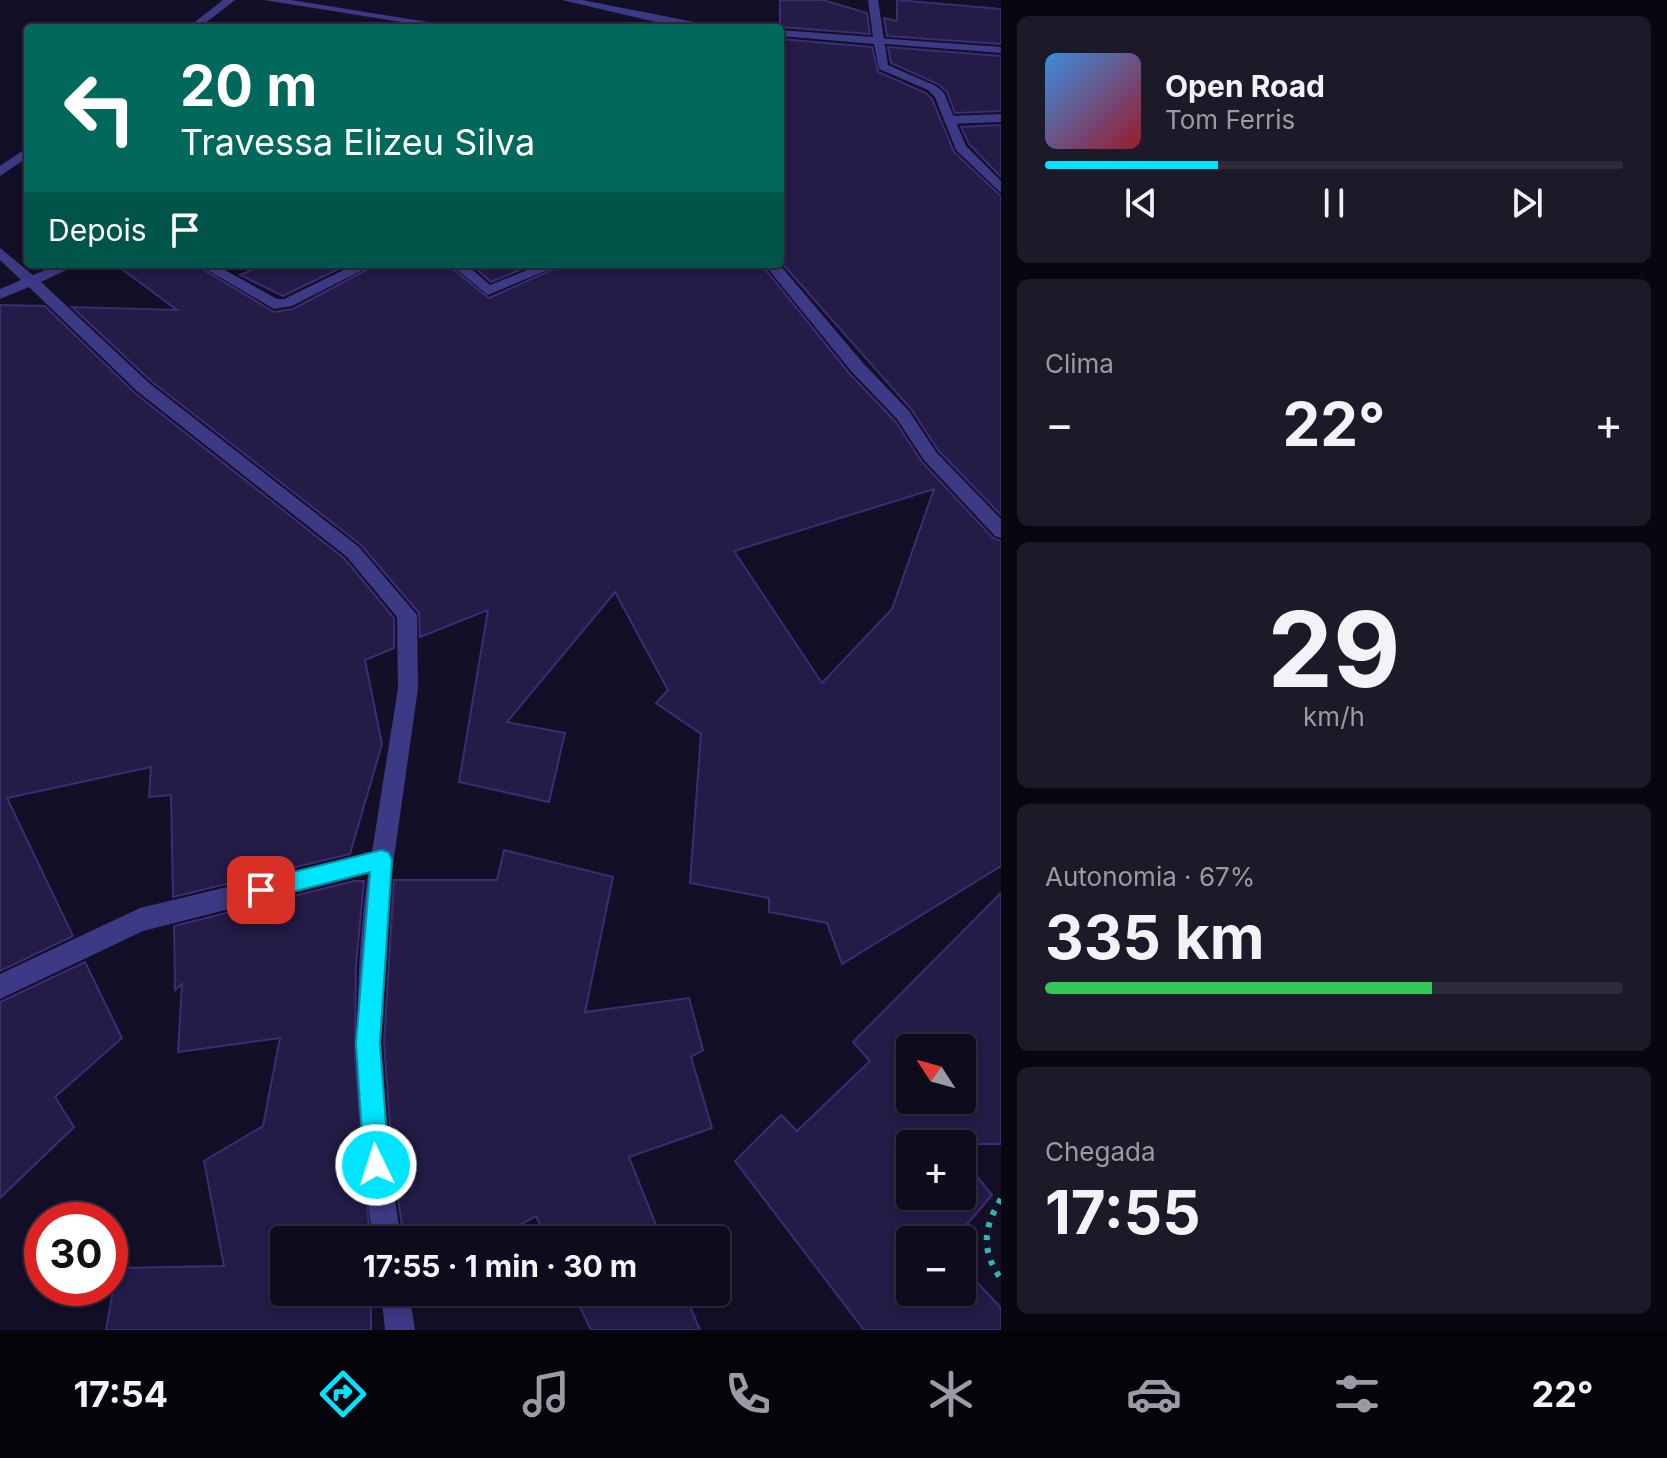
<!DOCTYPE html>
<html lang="pt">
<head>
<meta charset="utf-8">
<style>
	body { margin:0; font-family:Inter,sans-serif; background:#1c1929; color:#f1f3f6; height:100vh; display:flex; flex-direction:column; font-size:30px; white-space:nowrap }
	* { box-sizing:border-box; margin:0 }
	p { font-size:26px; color:#9b9ba3 }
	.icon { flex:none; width:44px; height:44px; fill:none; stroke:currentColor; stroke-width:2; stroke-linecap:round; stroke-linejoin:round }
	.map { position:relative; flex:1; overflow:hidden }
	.drawer { display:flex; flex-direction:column; gap:16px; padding:16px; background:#08060f; width:666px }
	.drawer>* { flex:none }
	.banner { position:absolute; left:24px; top:24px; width:760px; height:244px; border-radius:8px; box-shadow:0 4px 12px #0003,0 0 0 2px #2e2b3b; background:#00695c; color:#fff; overflow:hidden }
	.needle { width:52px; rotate:306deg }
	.controls { position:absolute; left:896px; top:1034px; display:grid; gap:16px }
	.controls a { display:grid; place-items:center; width:80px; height:80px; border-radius:8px; background:#0e0b1c; box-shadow:0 4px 12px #0003,0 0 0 2px #2e2b3b; font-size:40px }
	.speed { position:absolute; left:24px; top:1202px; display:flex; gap:16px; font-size:40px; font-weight:700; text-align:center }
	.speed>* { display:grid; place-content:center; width:104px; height:104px; border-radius:50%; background:#0e0b1c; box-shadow:0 4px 12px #0003,0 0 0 2px #2e2b3b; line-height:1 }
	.speed .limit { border:12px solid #d22; background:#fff; color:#111 }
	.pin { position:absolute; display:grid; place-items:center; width:68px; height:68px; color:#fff; margin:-34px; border-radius:16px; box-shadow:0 4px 12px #0006 }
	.me { position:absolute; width:88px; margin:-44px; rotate:356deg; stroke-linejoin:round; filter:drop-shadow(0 0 6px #0008) }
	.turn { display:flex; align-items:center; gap:28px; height:168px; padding:0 24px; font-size:36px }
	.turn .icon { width:104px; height:104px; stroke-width:2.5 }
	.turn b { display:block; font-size:56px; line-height:68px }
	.then { display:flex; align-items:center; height:76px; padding:0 24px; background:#0003; gap:16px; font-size:30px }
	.big { font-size:60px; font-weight:700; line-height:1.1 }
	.drawer .widget { flex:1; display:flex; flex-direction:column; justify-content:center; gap:12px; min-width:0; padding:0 28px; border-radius:12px; background:#1c1929 }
	.drawer .dial { align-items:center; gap:0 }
	.dial b { font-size:104px; line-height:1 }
	.song { display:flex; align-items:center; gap:24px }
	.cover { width:96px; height:96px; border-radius:12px; background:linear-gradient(135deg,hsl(210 70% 55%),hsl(350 70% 35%)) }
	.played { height:8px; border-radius:4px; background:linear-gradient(90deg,#00e5ff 30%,#2e2b3b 30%) }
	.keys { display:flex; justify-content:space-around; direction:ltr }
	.heat { display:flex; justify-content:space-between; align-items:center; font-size:44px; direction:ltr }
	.charge { height:12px; border-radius:6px; background:linear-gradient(90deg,#34c759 67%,#2e2b3b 0) }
	.trip { position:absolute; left:270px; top:1226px; width:460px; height:80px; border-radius:8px; background:#0e0b1c; box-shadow:0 4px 12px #0003,0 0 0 2px #2e2b3b; font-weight:700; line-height:80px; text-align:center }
	.dock { display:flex; height:128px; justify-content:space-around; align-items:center; background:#06040b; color:#9b9ba3 }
	.dock .icon { width:56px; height:56px }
	.dock .selected { color:#00e5ff }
	.dock b { font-size:36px; color:#f1f3f6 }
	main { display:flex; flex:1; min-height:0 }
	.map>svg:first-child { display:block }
	.building { fill:#241b47; stroke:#3b2d73; stroke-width:2; fill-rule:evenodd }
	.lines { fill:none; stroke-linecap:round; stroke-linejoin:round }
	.path { stroke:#2fb8b0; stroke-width:6; stroke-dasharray:5 8; stroke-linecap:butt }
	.lane { fill:#3d3a85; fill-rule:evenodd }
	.street { fill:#3d3a85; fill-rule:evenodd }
	.route { fill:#00e5ff; stroke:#0095a6; stroke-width:2 }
</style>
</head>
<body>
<main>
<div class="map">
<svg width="1001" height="1330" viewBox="0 0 1001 1330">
	<rect width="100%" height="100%" fill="#130f26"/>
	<path class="building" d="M 780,0 L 823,0 L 867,13 L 870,34 L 780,27 Z
		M 897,0 L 1001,9 L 1001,44 L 887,36 L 884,18 L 897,21 Z
		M 780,39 L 872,47 L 878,72 L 926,93 L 932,99 L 954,152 L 1001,196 L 1001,515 L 938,450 L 911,409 L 780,261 Z
		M 888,47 L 1001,56 L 1001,111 L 955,113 L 947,92 L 938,84 L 891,63 Z
		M 1001,125 L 1001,177 L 969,144 L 961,127 Z
		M 115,264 L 194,264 L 274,312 L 293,309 L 377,264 L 447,264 L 489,298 L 565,264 L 761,264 L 849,373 L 895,421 L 922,462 L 993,538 L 1001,541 L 1001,866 L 842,964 L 827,923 L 769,912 L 769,898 L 690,883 L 701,734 L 656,703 L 668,690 L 615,592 L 507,722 L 565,733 L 549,802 L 459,782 L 488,610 L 420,637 L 419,613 L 361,545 L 151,381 L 72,307 L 177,310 ZM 934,489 L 892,609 L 822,683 L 734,551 Z
		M 266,264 L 349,264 L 283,296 L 240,275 Z
		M 471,264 L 534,264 L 491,282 Z
		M 0,305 L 45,306 L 135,393 L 345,559 L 394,618 L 394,648 L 365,660 L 382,744 L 350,854 L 173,897 L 171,795 L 149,797 L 151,767 L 7,798 L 73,936 L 0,971 Z
		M 504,850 L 613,877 L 585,1012 L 689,998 L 703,1050 L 691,1057 L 712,1128 L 629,1157 L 662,1240 L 547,1240 L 536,1216 L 492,1240 L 404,1240 L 393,1165 L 384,1043 L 394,880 L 497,880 Z
		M 354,881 L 364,881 L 356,965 L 355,1057 L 370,1240 L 284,1240 L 284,1292 L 371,1292 L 371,1330 L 106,1330 L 117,1268 L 224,1266 L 204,1161 L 263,1126 L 280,1038 L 178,1052 L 182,984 L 175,990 L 174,926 Z
		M 1001,893 L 1001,1144 L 910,1144 L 910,1196 L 962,1196 L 962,1158 L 992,1195 L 954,1240 L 910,1240 L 910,1292 L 962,1292 L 962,1266 L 1001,1308 L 1001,1330 L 864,1330 L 735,1161 L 781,1115 L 797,1131 L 870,1061 L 853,1042 ZM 910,1048 L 962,1048 L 962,1100 L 910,1100 Z
		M 85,962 L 122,1038 L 55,1097 L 74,1127 L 0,1198 L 0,1002 Z
		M 573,1292 L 684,1292 L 700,1330 L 591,1330 Z"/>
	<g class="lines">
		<path class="path" d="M 1001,1199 C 983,1228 981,1251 1001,1279"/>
		<path class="lane" d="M 877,38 L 1001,47 L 1001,53 L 873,43 L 873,39 Z
			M 1001,114 L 1001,122 L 949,124 L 943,120 L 949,116 Z
			M 197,264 L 214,264 L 277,299 L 284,299 L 356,264 L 374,264 L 292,306 L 274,309 Z
			M 450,264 L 466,264 L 490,285 L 542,264 L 562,264 L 488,295 Z"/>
		<path class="street" d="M 223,0 L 235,0 L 199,28 L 187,28 Z
			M 264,0 L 291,0 L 465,28 L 438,28 Z
			M 562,0 L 582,0 L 725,28 L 660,23 Z
			M 868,0 L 878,0 L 888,65 L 936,86 L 944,93 L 966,146 L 1001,181 L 1001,193 L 956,150 L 935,97 L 928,90 L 879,69 L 874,44 L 780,36 L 780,30 L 873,37 Z
			M 28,147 L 28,157 L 0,176 L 0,166 Z
			M 0,248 L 33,275 L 60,264 L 79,264 L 41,282 L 149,383 L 359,547 L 417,615 L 418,688 L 391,879 L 381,1043 L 390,1165 L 401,1240 L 373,1240 C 356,1118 351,996 368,874 L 143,931 L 0,999 L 0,974 L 140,908 L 372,852 L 398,688 L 397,617 L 347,557 L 137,391 L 29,287 L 0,299 L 0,289 L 21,280 L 0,260 Z
			M 764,264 L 779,264 L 863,363 L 909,411 L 936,452 L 1001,519 L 1001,538 L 995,536 L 924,460 L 897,419 L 851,371 Z
			M 381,1292 L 409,1292 L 415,1330 L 385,1330 Z"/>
	</g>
	<path class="route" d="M 382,850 L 389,853 L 392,860 L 380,1043 L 389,1165 L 385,1174 L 376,1177 L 368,1174 L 364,1165 L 356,1043 L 370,872 L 261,900 L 254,897 L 250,890 L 254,883 L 261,880 Z"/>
</svg>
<div class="controls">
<a><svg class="needle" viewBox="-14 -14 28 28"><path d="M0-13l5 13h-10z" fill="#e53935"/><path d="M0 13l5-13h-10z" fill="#9b9ba3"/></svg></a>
<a>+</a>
<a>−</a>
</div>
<div class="speed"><div class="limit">30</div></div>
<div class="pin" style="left:261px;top:890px;background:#d93025"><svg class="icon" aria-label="arrive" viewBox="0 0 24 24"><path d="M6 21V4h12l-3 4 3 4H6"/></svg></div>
<svg class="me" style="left:376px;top:1165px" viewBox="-20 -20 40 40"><circle r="17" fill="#00e5ff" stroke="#fff" stroke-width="3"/><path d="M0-11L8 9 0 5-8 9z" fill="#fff"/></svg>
<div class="trip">17:55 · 1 min · 30 m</div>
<div class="banner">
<div class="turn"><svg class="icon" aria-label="left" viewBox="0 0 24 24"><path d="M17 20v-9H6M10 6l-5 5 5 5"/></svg><div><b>20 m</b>Travessa Elizeu Silva</div></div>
<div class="then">Depois<svg class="icon" aria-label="arrive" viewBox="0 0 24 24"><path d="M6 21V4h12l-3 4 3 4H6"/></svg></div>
</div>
</div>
<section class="drawer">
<div class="widget">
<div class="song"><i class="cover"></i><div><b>Open Road</b><p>Tom Ferris</p></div></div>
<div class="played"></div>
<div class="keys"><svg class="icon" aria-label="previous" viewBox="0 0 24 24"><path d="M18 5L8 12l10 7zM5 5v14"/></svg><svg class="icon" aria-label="pause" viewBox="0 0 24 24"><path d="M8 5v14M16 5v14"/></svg><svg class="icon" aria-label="next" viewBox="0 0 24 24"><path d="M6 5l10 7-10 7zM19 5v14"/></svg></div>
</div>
<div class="widget"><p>Clima</p>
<div class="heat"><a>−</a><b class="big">22°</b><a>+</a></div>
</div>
<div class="widget dial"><b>29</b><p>km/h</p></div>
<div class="widget"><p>Autonomia · 67%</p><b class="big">335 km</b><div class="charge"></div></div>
<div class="widget"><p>Chegada</p><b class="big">17:55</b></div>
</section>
</main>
<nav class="dock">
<b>17:54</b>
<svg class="icon selected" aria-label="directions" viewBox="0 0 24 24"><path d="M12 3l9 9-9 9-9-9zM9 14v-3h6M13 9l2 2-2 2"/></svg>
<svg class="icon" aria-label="music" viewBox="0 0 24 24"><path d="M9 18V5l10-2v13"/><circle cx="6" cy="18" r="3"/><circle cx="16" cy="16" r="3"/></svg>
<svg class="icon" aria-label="phone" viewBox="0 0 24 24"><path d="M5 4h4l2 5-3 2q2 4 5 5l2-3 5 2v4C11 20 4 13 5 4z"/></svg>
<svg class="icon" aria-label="climate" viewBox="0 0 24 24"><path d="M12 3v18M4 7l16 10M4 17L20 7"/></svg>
<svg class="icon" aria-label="car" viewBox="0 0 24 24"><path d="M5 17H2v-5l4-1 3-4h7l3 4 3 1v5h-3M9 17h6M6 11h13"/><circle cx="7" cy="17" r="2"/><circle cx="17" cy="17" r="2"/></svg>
<svg class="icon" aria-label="filters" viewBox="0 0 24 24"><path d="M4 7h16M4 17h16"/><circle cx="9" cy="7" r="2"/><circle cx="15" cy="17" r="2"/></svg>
<b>22°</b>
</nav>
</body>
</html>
